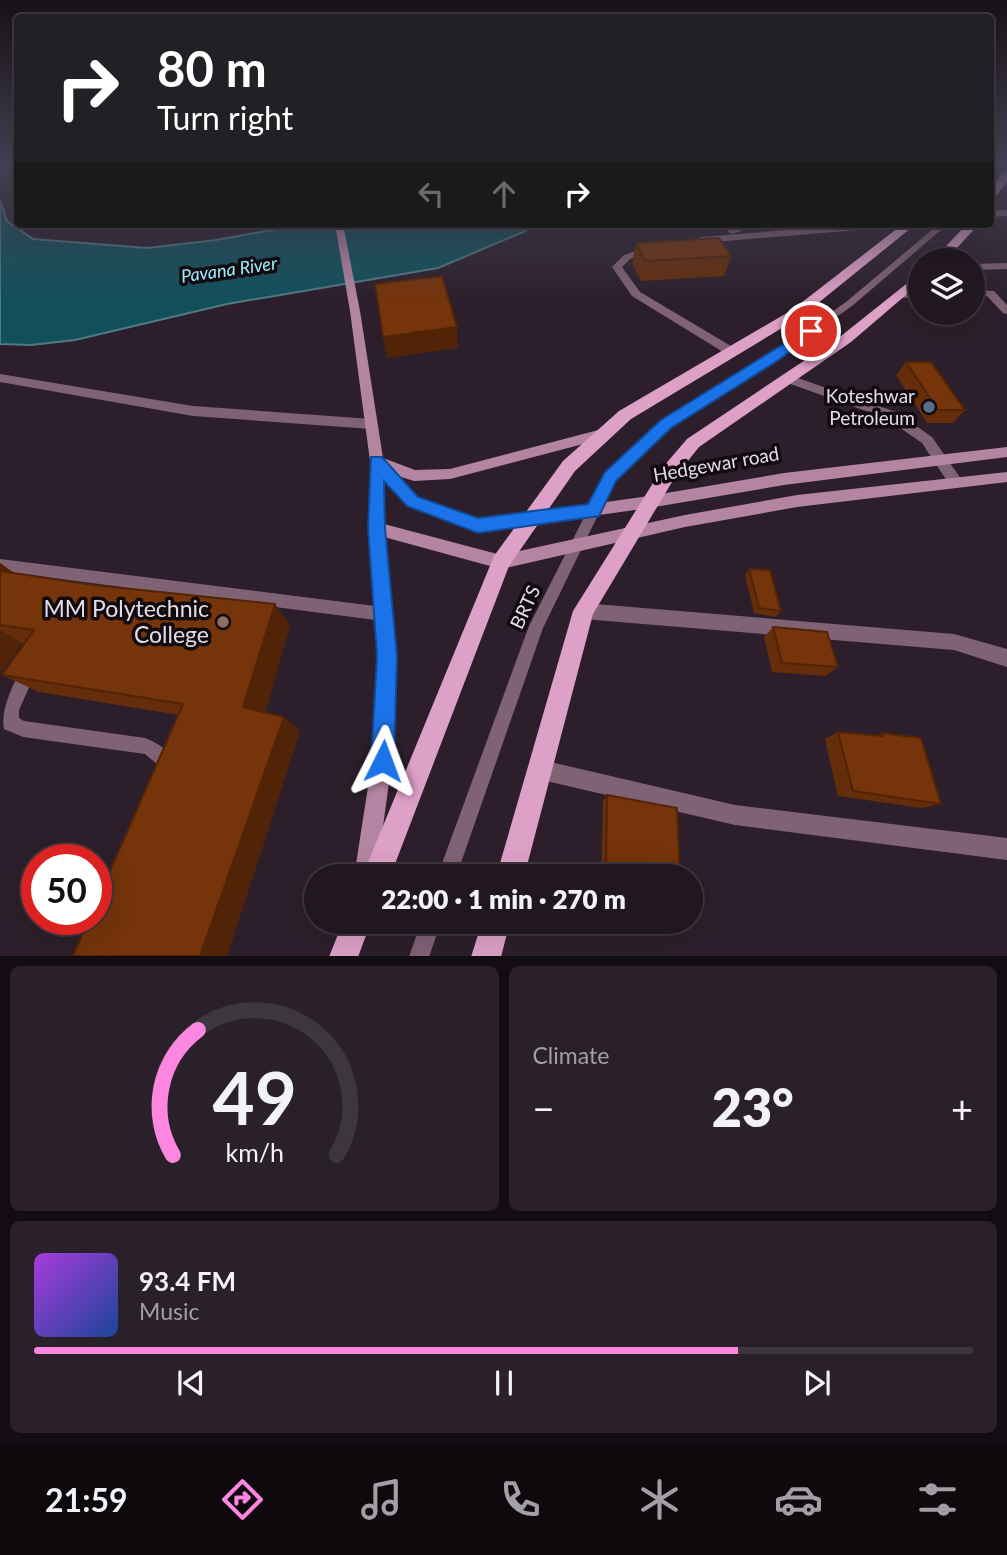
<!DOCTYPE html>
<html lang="en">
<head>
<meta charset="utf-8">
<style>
	body { margin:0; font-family:Lato,sans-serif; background:#292029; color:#f1f3f6; height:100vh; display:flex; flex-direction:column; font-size:26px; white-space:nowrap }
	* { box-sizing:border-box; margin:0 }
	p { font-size:23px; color:#a29fa5 }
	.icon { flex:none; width:38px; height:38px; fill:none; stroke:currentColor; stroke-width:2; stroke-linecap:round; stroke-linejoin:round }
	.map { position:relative; height:956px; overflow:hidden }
	.panel { display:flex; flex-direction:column; gap:10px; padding:10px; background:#120d12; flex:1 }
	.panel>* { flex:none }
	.guide { position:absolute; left:14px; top:14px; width:980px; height:214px; border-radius:7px; box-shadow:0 7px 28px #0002,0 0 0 2px #3e363e; background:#202124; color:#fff; overflow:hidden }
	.buttons { position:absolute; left:908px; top:248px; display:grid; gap:14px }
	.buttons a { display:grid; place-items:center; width:77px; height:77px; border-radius:50%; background:#211720; box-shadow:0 7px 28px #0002,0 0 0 2px #3e363e; font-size:35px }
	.speed { position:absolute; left:21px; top:844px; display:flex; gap:14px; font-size:35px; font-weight:700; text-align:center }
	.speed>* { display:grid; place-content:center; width:91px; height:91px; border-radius:50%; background:#211720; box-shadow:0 7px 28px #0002,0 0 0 2px #3e363e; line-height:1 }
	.speed .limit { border:10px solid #d22; background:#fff; color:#111 }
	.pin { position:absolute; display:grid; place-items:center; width:60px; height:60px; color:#fff; margin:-30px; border:4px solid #fff; border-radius:50%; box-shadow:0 2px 7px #0007 }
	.me { position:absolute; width:77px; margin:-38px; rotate:3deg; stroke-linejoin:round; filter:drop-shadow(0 0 5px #0008) }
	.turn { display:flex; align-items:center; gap:24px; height:147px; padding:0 28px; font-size:32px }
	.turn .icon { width:91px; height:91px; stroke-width:2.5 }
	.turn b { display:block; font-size:49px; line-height:60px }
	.lanes { display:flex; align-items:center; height:66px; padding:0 28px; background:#0003; justify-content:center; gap:35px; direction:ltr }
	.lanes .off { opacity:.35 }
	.big { font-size:52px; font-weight:800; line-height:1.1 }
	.panel .card { flex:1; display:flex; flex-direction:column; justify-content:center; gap:10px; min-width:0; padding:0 24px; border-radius:10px; background:#292029 }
	.panel .dial { align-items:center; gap:0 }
	.dial svg { height:182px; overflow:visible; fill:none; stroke:#3e363e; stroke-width:7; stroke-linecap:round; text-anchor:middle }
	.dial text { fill:#f1f3f6; stroke:none }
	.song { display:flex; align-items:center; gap:21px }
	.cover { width:84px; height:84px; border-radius:10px; background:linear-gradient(135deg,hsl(280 70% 55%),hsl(220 70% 35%)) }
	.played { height:7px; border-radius:4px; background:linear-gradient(90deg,#fd86e1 75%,#3e363e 75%) }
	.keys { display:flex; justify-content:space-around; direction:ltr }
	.heat { display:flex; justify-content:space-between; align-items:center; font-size:38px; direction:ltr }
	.panel .tiles { flex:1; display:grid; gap:10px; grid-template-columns:1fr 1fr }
	.card:last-child { grid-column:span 2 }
	.trip { position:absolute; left:304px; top:864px; width:399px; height:70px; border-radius:35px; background:#211720; box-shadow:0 7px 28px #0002,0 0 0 2px #3e363e; font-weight:800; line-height:70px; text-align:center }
	.menu { display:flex; height:112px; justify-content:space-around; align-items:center; background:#0d090d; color:#a29fa5 }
	.menu .icon { width:49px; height:49px }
	.menu .current { color:#fd86e1 }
	.menu b { font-size:32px; color:#f1f3f6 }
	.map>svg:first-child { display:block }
	.water { fill:#11505b; stroke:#507a84; stroke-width:2 }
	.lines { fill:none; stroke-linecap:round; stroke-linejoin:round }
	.service { fill:#806275; fill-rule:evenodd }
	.minor { fill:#806275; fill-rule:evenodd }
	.secondary { fill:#b485a3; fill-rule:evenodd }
	.primary { fill:#dda0c7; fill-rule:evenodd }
	.wall { fill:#652d09 }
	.shaded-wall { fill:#522407 }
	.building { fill:#75340a; stroke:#522407; stroke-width:2 }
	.route { fill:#1a73e8; stroke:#114b97; stroke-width:2 }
	.service-dot { fill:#5c6f8a; stroke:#110b10; stroke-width:2.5 }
	.education-dot { fill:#8d6e63; stroke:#110b10; stroke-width:2.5 }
	.labels { text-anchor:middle; stroke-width:7; stroke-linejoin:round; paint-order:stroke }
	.far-water-label { font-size:18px; font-style:italic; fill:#9eedfe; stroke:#110b10 }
	.poi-label { font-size:19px; fill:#e4dce3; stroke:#110b10; text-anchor:end }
	.street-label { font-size:19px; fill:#e4dce3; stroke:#110b10 }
	.near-poi-label { font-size:23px; fill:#e4dce3; stroke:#110b10; text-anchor:end }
</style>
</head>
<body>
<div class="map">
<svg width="1007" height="957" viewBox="0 0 1007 957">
	<rect width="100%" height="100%" fill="#2c1f2b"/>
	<path class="water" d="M 0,200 L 7,221 L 33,239 L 147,248 L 216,240 L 305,224 L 536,224 L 523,232 L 438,268 L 227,304 L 75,340 L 31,345 L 0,344 Z"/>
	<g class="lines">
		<path class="service" d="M 939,224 L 948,224 L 852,306 L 776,360 L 670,427 L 615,480 L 543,628 L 456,877 L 437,877 L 529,626 L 606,474 L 662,421 L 768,356 L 846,302 Z
			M 0,559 L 383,607 L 388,609 L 390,614 L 388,619 L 383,621 L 0,571 Z
			M 27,666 L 33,668 L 35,674 L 19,710 L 19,718 L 24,721 L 145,738 C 162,745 171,751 176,770 L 173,776 L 167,779 L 161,776 L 157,764 L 145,754 L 23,737 L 4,729 C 0,710 13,686 21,668 Z
			M 421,922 L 441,922 L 429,957 L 409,957 Z"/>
		<path class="minor" d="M 1007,210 L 1007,216 L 990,217 L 990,211 Z
			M 746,224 L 760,224 L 732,234 L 727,231 Z
			M 861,224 L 898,224 L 894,227 L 701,243 L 696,240 L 701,237 Z
			M 647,247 L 655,249 L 630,259 L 622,267 L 640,292 L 736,349 L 736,355 L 728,355 L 632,296 L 612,267 L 624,255 Z
			M 1007,263 L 1007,269 L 973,270 L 973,264 Z
			M 973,290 L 994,291 L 1007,305 L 1007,314 L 1003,313 L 987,296 L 973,296 Z
			M 920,291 L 920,297 L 900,298 L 895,295 L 900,292 Z
			M 0,374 L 193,406 L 371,419 L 377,424 L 371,429 L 193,416 L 0,382 Z
			M 786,374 L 896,412 L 932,437 L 961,479 L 963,483 L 961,487 L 951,487 L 922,443 L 886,418 L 782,381 L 780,378 Z
			M 583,603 L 954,634 L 1007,649 L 1007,667 L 954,650 L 583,619 L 577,617 L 575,611 L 577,605 Z
			M 542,760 L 735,805 L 1007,838 L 1007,860 L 735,825 L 542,780 L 535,777 L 532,770 L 535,763 Z"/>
		<path class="secondary" d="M 335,224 L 343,224 L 360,311 L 383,458 L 415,470 L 450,469 L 606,428 L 613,433 L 606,438 L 450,479 L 414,481 L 398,476 L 418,498 L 478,520 L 649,496 L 784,473 L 1007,447 L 1007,457 L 784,485 L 649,508 L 478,532 L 408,506 L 384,478 L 384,524 L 501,555 L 685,515 L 797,495 L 1007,472 L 1007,482 L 797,507 L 685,527 L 501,569 L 384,537 L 396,656 L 392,761 L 376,877 L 354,877 L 372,761 L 378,656 L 369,528 L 370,461 L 350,311 Z"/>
		<path class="primary" d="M 1007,171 L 1007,182 L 990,203 L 990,191 L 1003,172 Z
			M 903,224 L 916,224 L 802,316 L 631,419 L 575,471 L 509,566 L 390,877 L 362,877 L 494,556 L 563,461 L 619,411 L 792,310 Z
			M 967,224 L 979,224 L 945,261 L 932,261 Z
			M 920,273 L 920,283 L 851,342 L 699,447 L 675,477 L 593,614 L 524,877 L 496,877 L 573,611 L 663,467 L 687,439 L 841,336 Z
			M 343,922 L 371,922 L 358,957 L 329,957 Z
			M 482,922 L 510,922 L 501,957 L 471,957 Z"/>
	</g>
	<path class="wall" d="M 636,243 L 731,256 L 724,276 L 641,281 L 632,263 Z
		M 906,362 L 965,410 L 953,423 L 927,423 L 896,375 Z
		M 0,563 L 14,573 L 290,625 L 265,712 L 284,717 L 300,731 L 227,956 L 73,956 L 179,715 L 39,692 L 2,675 L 25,643 L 22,643 L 0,674 Z
		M 749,569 L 781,611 L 776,617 L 754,613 L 745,575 Z
		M 773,627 L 838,667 L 825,676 L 772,672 L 764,637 Z
		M 838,732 L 877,736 L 882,733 L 941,804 L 922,808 L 838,796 L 825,739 Z
		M 607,795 L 680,877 L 601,877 L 603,800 Z"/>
	<path class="shaded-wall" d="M 457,327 L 458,348 L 387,358 L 383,337 Z
		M 0,563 L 27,582 L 0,578 Z
		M 275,604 L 290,625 L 263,722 L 243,707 Z
		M 0,630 L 22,643 L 0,674 Z
		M 284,717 L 300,731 L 227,956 L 200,956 Z"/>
	<path class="building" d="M 719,238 L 731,256 L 645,261 L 636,243 Z
		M 442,276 L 457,327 L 383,337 L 375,284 Z
		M 906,362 L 931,362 L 965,410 L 938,410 Z
		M 749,569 L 770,570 L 781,611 L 759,608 Z
		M 0,571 L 93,585 L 275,604 L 243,707 L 284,717 L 200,956 L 73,956 L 89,919 L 96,919 L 96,903 L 183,704 L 2,675 L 34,630 L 0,625 Z
		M 773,627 L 827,632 L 838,667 L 782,663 Z
		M 838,732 L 883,736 L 882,733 L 921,738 L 941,804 L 853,791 Z
		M 607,795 L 677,808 L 680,877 L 616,877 L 606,875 Z"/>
	<linearGradient id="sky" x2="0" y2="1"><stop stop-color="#181118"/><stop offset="0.55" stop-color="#454255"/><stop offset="1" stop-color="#454255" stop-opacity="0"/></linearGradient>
	<rect width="1007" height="301" fill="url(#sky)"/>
	<path class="route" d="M 811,327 L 815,328 L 815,334 L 777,361 L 671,428 L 616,481 L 599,516 L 478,533 L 407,506 L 384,481 L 385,528 L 397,656 L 394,761 L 390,769 L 383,772 L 375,769 L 371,761 L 377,656 L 368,528 L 371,457 L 382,457 L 418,497 L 478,518 L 588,504 L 605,472 L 661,420 Z"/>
	<circle class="service-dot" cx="929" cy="407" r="7"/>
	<circle class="education-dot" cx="223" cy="622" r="7"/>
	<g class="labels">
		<g class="far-water-label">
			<text transform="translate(229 270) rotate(-8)" y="6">Pavana River</text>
		</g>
		<g class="poi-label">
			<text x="915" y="403">Koteshwar<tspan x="915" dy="22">Petroleum</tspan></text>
		</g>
		<g class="street-label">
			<text transform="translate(716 464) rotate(-10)" y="7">Hedgewar road</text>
			<text transform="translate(525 607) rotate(-65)" y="7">BRTS</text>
		</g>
		<g class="near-poi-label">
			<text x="209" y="617">MM Polytechnic<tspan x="209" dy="26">College</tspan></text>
		</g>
	</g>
</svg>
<div class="buttons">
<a><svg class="icon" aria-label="layers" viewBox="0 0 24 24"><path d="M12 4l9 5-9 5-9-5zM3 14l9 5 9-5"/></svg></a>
</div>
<div class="speed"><div class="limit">50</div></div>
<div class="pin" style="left:811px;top:331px;background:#d93025"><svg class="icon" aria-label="arrive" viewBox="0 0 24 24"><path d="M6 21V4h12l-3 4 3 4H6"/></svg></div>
<svg class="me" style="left:383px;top:761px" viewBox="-20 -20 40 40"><path d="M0-17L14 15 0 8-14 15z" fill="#1a73e8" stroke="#fff" stroke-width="4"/></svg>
<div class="trip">22:00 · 1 min · 270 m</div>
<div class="guide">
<div class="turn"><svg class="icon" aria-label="right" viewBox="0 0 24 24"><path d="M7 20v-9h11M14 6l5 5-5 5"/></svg><div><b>80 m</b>Turn right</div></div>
<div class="lanes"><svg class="icon off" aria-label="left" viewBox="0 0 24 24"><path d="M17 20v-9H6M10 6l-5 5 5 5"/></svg><svg class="icon off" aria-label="ahead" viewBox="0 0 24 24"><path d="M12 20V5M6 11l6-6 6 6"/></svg><svg class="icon" aria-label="right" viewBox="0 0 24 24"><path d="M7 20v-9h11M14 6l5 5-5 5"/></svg></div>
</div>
</div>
<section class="panel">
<div class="tiles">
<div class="card dial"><svg viewBox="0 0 100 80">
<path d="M14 69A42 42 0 1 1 86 69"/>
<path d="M14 69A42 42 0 0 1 25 14" stroke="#fd86e1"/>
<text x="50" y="56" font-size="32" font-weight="700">49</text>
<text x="50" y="72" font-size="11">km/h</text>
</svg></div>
<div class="card"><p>Climate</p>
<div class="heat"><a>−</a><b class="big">23°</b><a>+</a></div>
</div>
<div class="card">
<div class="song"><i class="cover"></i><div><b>93.4 FM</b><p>Music</p></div></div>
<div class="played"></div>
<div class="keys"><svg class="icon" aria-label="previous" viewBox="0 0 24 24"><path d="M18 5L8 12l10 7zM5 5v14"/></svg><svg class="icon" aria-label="pause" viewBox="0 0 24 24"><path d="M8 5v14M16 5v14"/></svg><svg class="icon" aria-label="next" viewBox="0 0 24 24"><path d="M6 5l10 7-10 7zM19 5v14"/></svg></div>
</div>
</div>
</section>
<nav class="menu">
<b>21:59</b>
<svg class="icon current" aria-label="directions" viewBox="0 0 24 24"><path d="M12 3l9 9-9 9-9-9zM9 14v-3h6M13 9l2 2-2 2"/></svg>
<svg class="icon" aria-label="music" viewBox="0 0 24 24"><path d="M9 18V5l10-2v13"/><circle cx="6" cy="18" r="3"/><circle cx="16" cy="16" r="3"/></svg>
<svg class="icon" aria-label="phone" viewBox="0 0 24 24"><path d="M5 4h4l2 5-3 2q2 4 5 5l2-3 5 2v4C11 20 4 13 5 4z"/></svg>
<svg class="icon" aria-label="climate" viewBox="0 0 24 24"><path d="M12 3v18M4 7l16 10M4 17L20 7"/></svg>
<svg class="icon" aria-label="car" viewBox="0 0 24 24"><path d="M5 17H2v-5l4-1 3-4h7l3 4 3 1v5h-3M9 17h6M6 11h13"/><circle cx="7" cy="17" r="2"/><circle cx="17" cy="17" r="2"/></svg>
<svg class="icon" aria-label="filters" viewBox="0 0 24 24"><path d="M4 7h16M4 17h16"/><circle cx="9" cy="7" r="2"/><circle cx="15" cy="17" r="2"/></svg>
</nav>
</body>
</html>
